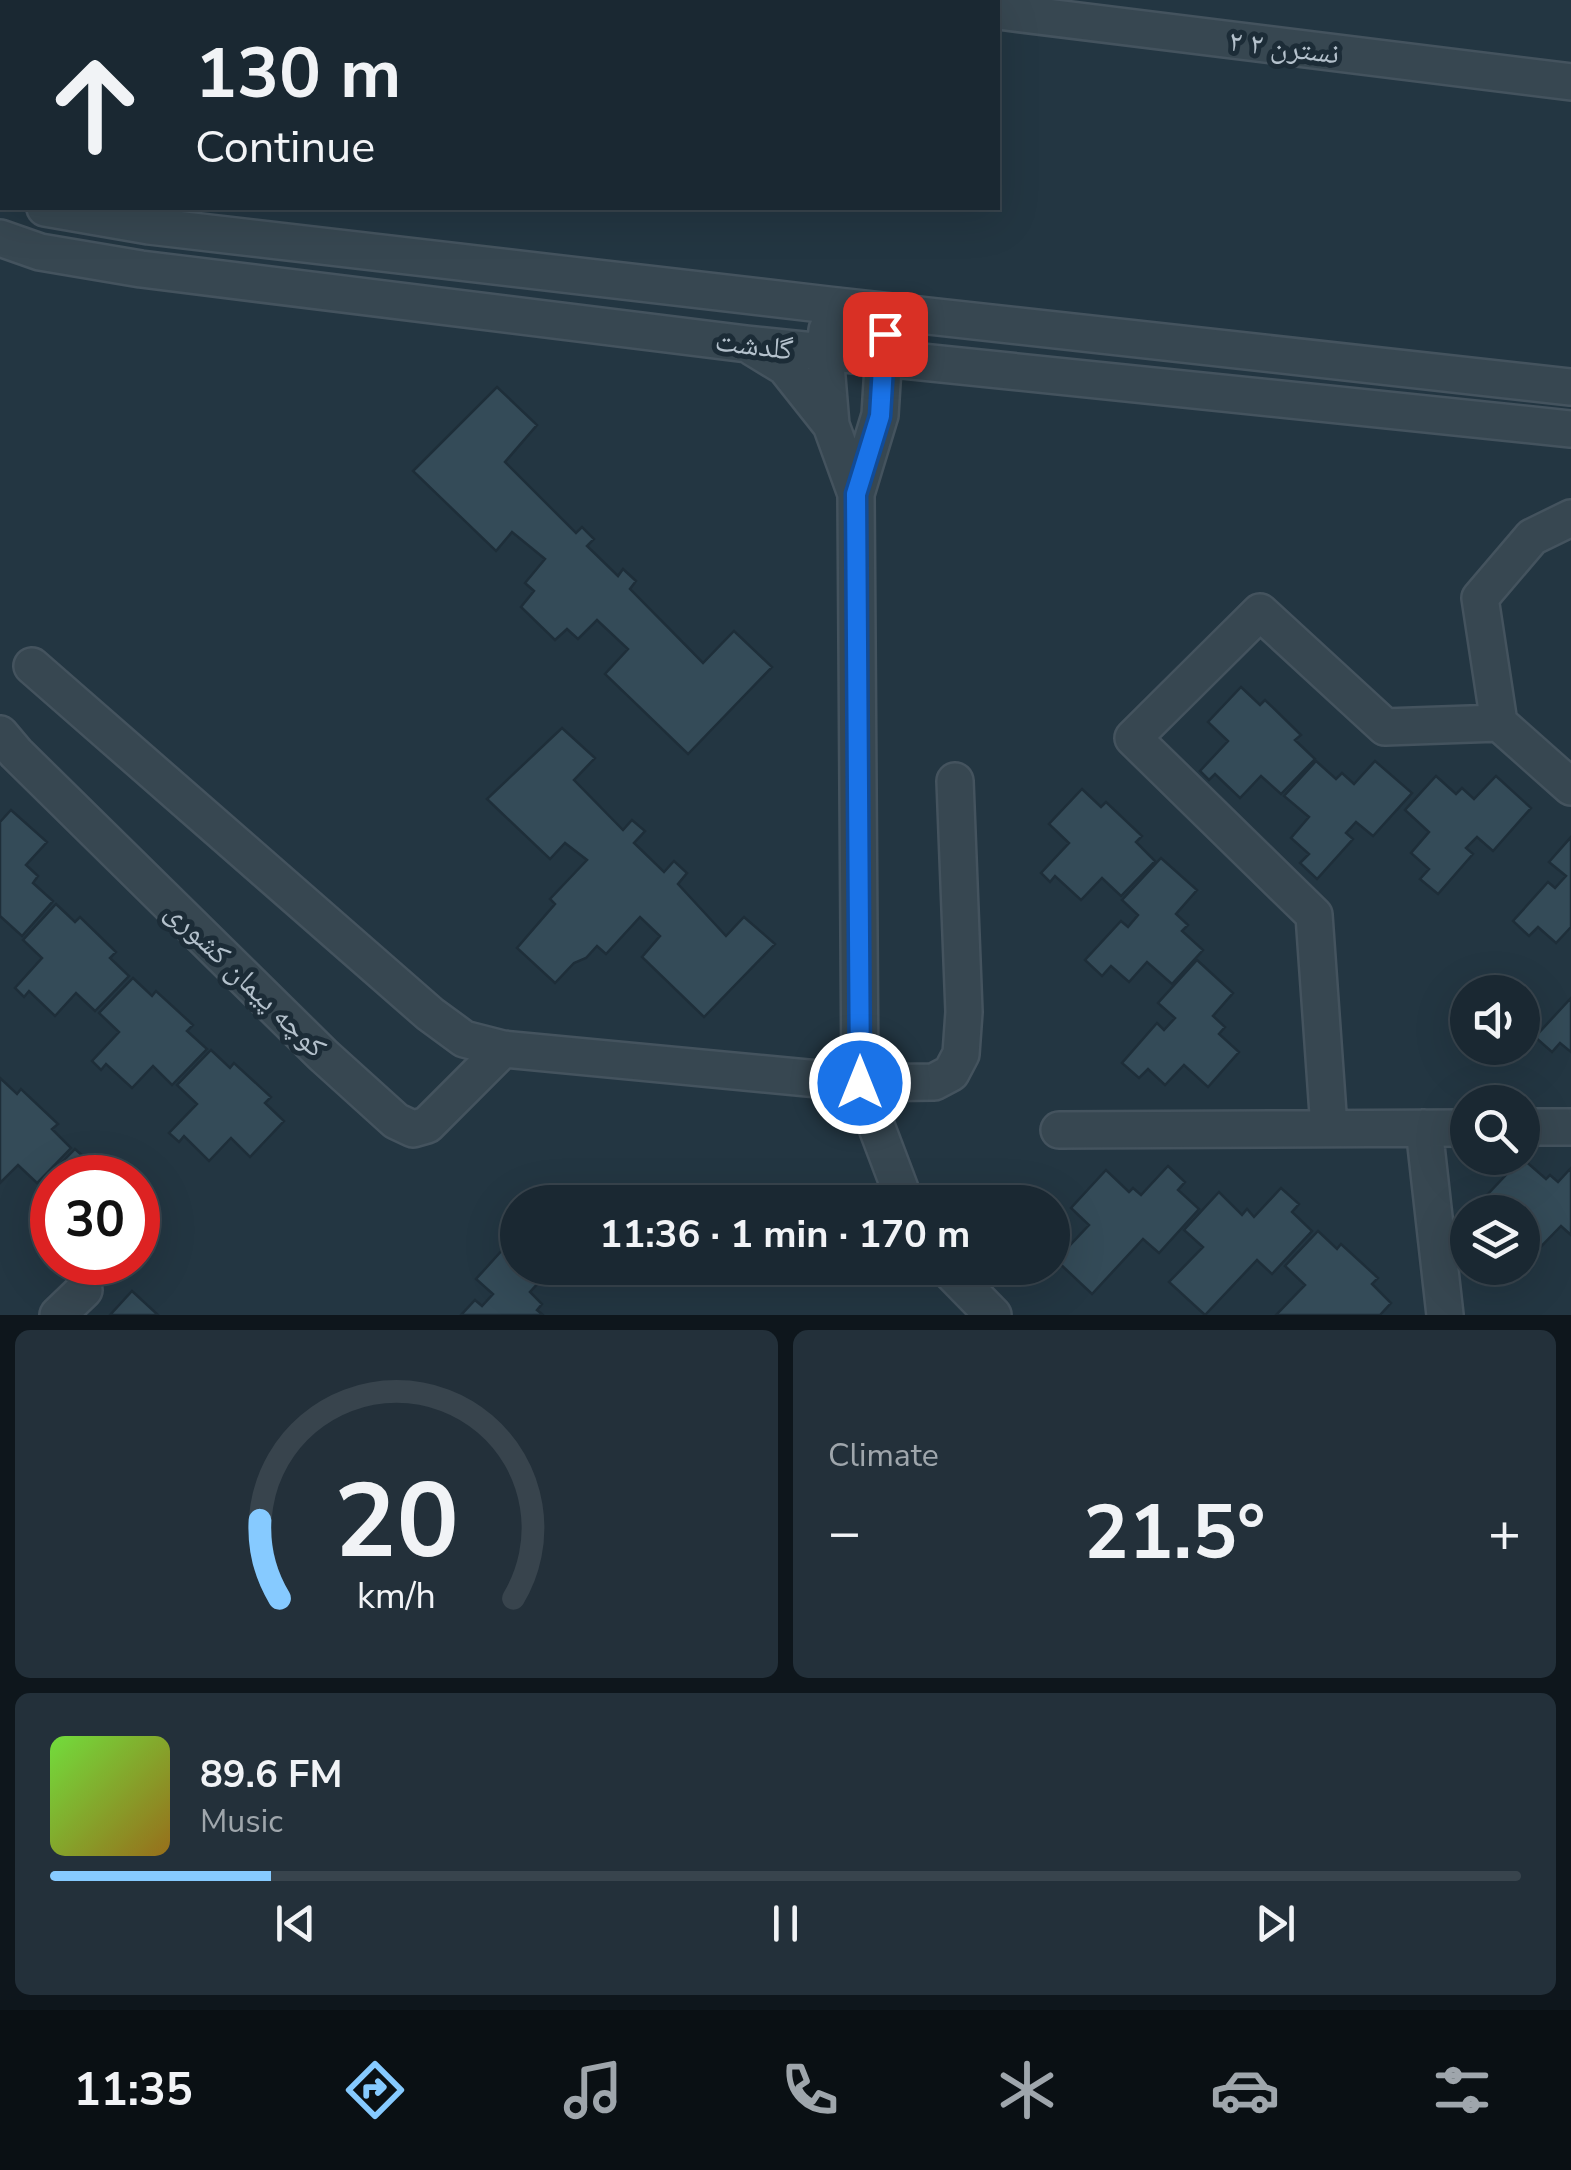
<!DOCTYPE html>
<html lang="en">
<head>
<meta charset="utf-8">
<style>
	body { margin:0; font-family:"Nunito Sans","Noto Naskh Arabic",sans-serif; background:#23303a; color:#f1f3f6; height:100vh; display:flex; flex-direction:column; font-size:38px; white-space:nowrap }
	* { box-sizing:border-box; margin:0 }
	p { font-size:32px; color:#9fa6ac }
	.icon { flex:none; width:55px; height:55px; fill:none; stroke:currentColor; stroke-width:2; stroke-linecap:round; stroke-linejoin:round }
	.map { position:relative; height:1315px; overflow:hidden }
	.details { display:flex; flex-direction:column; gap:15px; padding:15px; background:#0e161c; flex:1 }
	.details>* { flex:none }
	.banner { position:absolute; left:0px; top:0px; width:1000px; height:210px; box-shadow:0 10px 40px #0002,0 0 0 2px #38444d; background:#1a2832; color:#f1f3f6; overflow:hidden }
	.controls { position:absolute; left:1450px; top:975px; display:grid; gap:20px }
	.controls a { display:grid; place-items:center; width:90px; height:90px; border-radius:50%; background:#1a2832; box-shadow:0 10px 40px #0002,0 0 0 2px #38444d; font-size:50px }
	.speed { position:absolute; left:30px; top:1155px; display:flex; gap:20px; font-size:50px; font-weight:700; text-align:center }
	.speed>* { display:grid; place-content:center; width:130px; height:130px; border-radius:50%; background:#1a2832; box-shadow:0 10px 40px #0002,0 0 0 2px #38444d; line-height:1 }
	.speed .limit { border:15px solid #d22; background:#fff; color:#111 }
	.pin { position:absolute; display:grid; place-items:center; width:85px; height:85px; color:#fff; margin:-42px; border-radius:20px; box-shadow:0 5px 15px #0006 }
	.me { position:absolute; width:110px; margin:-55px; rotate:0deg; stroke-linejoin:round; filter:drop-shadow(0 0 8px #0008) }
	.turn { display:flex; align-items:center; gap:35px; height:210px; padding:0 30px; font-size:45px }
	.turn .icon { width:130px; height:130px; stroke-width:2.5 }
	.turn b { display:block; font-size:70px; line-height:85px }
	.big { font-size:75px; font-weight:700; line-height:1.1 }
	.details .card { flex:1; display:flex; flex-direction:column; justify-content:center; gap:15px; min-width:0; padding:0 35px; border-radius:15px; background:#23303a }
	.details .dial { align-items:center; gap:0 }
	.dial svg { height:260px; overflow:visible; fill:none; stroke:#38444d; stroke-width:7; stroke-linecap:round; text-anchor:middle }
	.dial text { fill:#f1f3f6; stroke:none }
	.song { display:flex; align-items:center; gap:30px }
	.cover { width:120px; height:120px; border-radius:15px; background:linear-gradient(135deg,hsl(100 70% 55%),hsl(40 70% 35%)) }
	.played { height:10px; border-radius:5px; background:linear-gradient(90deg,#86caff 15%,#38444d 15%) }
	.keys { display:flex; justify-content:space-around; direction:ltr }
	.heat { display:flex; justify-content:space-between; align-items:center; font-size:55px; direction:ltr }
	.details .tiles { flex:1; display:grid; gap:15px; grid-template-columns:1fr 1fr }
	.card:last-child { grid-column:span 2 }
	.trip { position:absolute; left:500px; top:1185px; width:570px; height:100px; border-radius:50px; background:#1a2832; box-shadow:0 10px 40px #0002,0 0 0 2px #38444d; font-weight:700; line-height:100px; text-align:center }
	.dock { display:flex; height:160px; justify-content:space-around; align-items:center; background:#0a1014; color:#9fa6ac }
	.dock .icon { width:70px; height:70px }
	.dock .current { color:#86caff }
	.dock b { font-size:45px; color:#f1f3f6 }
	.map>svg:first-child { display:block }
	.building { fill:#344b58; stroke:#1e2e39; stroke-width:2.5 }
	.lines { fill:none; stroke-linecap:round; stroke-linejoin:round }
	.minor-casing { stroke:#44535e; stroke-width:40 }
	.minor { stroke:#374751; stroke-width:35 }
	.route-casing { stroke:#114b97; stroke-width:25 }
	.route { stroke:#1a73e8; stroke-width:18 }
	.labels { text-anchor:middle; stroke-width:10; stroke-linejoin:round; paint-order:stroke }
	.street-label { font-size:30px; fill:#b4c1cc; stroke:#1c2c37 }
</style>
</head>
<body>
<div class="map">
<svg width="1571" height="1315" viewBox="0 0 1571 1315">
	<rect width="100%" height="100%" fill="#233642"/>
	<path class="building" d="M 497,387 L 537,425 L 505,462 L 576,533 L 582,527 L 594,539 L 587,546 L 618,576 L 623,569 L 636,581 L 630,589 L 703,663 L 734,631 L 772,667 L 688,754 L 605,674 L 628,649 L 597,620 L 578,639 L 567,629 L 555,640 L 521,607 L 534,591 L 525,583 L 545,559 L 512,532 L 496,551 L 413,471 Z
		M 1241,687 L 1260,705 L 1265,700 L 1301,735 L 1295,740 L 1315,759 L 1281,794 L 1261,776 L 1240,798 L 1215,774 L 1209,780 L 1200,771 L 1228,741 L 1208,722 Z
		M 562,728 L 595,758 L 574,780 L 623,830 L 632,820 L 645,831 L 634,843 L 664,872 L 674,861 L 687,873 L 678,884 L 726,936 L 744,917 L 775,944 L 704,1017 L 642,957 L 660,936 L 640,917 L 606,954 L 597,946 L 586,958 L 574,963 L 555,983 L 517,948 L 555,904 L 550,899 L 587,860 L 565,843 L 550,859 L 487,799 Z
		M 1316,761 L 1336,779 L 1342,773 L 1354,784 L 1375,761 L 1412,793 L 1373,836 L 1356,822 L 1346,833 L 1353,839 L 1317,879 L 1300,863 L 1309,854 L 1291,838 L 1309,817 L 1284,796 Z
		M 1436,776 L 1456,794 L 1462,788 L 1474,799 L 1496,776 L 1531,808 L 1493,851 L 1477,837 L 1466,848 L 1473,854 L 1438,894 L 1420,879 L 1429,869 L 1411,853 L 1429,832 L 1405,810 Z
		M 1082,789 L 1101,807 L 1106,802 L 1142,836 L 1136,842 L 1155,861 L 1121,896 L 1102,878 L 1081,900 L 1055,876 L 1050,882 L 1041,873 L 1069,843 L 1049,824 Z
		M 11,810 L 47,842 L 26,865 L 38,876 L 33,883 L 53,901 L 22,936 L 0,916 L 0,822 Z
		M 1571,837 L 1571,927 L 1556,943 L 1538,927 L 1529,936 L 1513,921 L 1548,882 L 1555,888 L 1566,876 L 1549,862 Z
		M 1161,858 L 1197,890 L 1176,914 L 1188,925 L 1182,931 L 1203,950 L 1172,984 L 1147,962 L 1129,982 L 1111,966 L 1102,976 L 1085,960 L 1121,921 L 1128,927 L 1138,915 L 1122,900 Z
		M 56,904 L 75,922 L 80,917 L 116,952 L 110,958 L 129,976 L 95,1011 L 76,993 L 55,1016 L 29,991 L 24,997 L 15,988 L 42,958 L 23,940 Z
		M 1197,960 L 1233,993 L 1213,1016 L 1225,1027 L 1219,1034 L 1239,1052 L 1208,1087 L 1184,1065 L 1165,1085 L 1148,1069 L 1139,1078 L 1122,1063 L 1157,1023 L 1164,1030 L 1175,1018 L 1158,1003 Z
		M 133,978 L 152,996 L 156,991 L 193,1025 L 187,1031 L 207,1049 L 172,1085 L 153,1066 L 132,1088 L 106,1064 L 101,1070 L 92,1061 L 119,1032 L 99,1013 Z
		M 1571,998 L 1571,1052 L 1560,1043 L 1552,1052 L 1535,1037 Z
		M 211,1050 L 230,1068 L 234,1063 L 271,1097 L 265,1103 L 284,1121 L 250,1157 L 231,1138 L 209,1161 L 184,1136 L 179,1142 L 169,1133 L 197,1104 L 177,1085 Z
		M 0,1078 L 17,1094 L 21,1089 L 58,1124 L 52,1129 L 71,1148 L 37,1183 L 18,1165 L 0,1183 Z
		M 75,1149 L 94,1166 L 99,1161 L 116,1178 L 52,1178 L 52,1193 L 42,1183 Z
		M 1522,1158 L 1546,1179 L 1550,1175 L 1558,1182 L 1571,1168 L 1571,1235 L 1561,1226 L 1522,1266 L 1522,1212 L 1505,1212 L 1488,1194 Z
		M 1168,1166 L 1185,1182 L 1178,1190 L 1199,1209 L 1159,1253 L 1143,1239 L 1092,1294 L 1056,1260 L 1089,1225 L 1071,1208 L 1106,1170 L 1129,1192 L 1133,1188 L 1141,1195 Z
		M 1281,1188 L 1299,1204 L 1292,1212 L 1312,1231 L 1272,1274 L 1257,1260 L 1205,1315 L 1169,1282 L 1203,1247 L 1184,1230 L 1219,1192 L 1242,1215 L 1247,1209 L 1254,1217 Z
		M 138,1209 L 149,1220 L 138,1232 Z
		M 52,1213 L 52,1239 L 49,1235 L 44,1241 L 34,1232 Z
		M 1318,1231 L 1337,1249 L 1341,1244 L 1378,1278 L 1372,1284 L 1391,1303 L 1380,1315 L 1276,1315 L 1305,1285 L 1285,1266 Z
		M 515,1236 L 518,1239 L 518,1268 L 551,1269 L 530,1292 L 542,1304 L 537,1310 L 543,1315 L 461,1315 L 475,1300 L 482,1306 L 493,1294 L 476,1279 Z
		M 1495,1268 L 1521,1268 L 1509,1281 Z
		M 132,1291 L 158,1315 L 110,1315 Z"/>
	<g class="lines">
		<g class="minor-casing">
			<path id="minor" d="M 245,0 L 248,2
				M 904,0 L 925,2
				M 998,11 L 1571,82
				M 0,191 L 2,192
				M 45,208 L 149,226 L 829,305 L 1571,387
				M 0,238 L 40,252 L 141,269 L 747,344 L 1571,429
				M 827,330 L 825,353 L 831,425 L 856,494
				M 885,335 L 880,415 L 856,494 L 860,1083 L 905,1202
				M 752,347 L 785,367 L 831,425
				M 1571,518 L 1532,537 L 1480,598 L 1499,723 L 1571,787
				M 32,666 L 430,1014 L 464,1039 L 503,1049 L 860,1083 L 934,1082 L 951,1073 L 961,1054 L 964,1012 L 955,781
				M 0,734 L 16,753 L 323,1055 L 396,1121 L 413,1129 L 427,1125 L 503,1049
				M 1522,1127 L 1571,1127
				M 1329,1128 L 1314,915 L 1133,738 L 1260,612 L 1385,727 L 1499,723
				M 1424,1128 L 1445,1315
				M 1059,1130 L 1468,1128
				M 947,1268 L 993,1315
				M 58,1315 L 84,1290"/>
		</g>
		<use href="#minor" class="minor"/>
	</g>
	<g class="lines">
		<g class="route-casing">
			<path id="route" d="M 860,1083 L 856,494 L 880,416 L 885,334"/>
		</g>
		<use href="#route" class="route"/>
	</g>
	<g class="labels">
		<g class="street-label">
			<text transform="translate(1284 47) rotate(7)" y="10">۲ نسترن ۲</text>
			<text transform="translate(754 345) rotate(7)" y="10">گلدشت</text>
			<text transform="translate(246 979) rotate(44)" y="10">کوچه پیمان کشوری</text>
		</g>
	</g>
</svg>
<div class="controls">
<a><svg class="icon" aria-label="sound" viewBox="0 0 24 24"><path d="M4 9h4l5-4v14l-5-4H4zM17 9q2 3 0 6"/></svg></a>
<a><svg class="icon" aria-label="search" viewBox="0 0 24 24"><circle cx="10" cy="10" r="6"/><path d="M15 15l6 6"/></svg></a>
<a><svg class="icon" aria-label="layers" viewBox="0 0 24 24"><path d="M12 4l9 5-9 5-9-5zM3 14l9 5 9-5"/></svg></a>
</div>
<div class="speed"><div class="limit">30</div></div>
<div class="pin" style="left:885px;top:334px;background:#d93025"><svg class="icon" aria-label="arrive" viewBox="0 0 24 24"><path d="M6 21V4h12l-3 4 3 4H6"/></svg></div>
<svg class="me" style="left:860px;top:1083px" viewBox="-20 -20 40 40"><circle r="17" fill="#1a73e8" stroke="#fff" stroke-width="3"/><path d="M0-11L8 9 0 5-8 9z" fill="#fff"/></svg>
<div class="trip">11:36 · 1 min · 170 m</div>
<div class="banner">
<div class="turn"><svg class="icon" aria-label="ahead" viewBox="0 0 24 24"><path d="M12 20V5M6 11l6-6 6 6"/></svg><div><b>130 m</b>Continue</div></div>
</div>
</div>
<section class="details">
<div class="tiles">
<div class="card dial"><svg viewBox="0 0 100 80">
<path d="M14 69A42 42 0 1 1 86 69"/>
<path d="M14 69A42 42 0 0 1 8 45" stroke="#86caff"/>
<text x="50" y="56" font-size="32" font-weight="700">20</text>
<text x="50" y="72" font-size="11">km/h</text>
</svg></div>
<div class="card"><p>Climate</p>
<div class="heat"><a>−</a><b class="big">21.5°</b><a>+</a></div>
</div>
<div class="card">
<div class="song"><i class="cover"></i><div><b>89.6 FM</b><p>Music</p></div></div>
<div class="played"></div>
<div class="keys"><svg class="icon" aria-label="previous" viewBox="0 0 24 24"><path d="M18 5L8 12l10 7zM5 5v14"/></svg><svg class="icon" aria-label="pause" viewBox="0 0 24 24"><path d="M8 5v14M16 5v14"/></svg><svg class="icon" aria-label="next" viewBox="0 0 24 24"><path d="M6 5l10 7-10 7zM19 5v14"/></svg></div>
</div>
</div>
</section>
<nav class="dock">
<b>11:35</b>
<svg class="icon current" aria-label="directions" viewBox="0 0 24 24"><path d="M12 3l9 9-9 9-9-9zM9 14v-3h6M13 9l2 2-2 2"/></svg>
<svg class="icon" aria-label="music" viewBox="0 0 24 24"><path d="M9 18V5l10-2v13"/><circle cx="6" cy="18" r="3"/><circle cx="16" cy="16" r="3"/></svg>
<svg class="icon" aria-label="phone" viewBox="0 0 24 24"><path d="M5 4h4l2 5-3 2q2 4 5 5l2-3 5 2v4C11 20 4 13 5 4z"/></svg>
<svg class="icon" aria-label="climate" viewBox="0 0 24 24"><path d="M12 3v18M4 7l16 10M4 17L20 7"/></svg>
<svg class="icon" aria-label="car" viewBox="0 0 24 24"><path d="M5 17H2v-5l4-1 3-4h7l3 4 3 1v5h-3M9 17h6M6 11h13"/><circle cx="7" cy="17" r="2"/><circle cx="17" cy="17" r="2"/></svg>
<svg class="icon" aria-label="filters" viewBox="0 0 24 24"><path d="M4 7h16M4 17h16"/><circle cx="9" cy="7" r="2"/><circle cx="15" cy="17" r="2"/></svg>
</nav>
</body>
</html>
